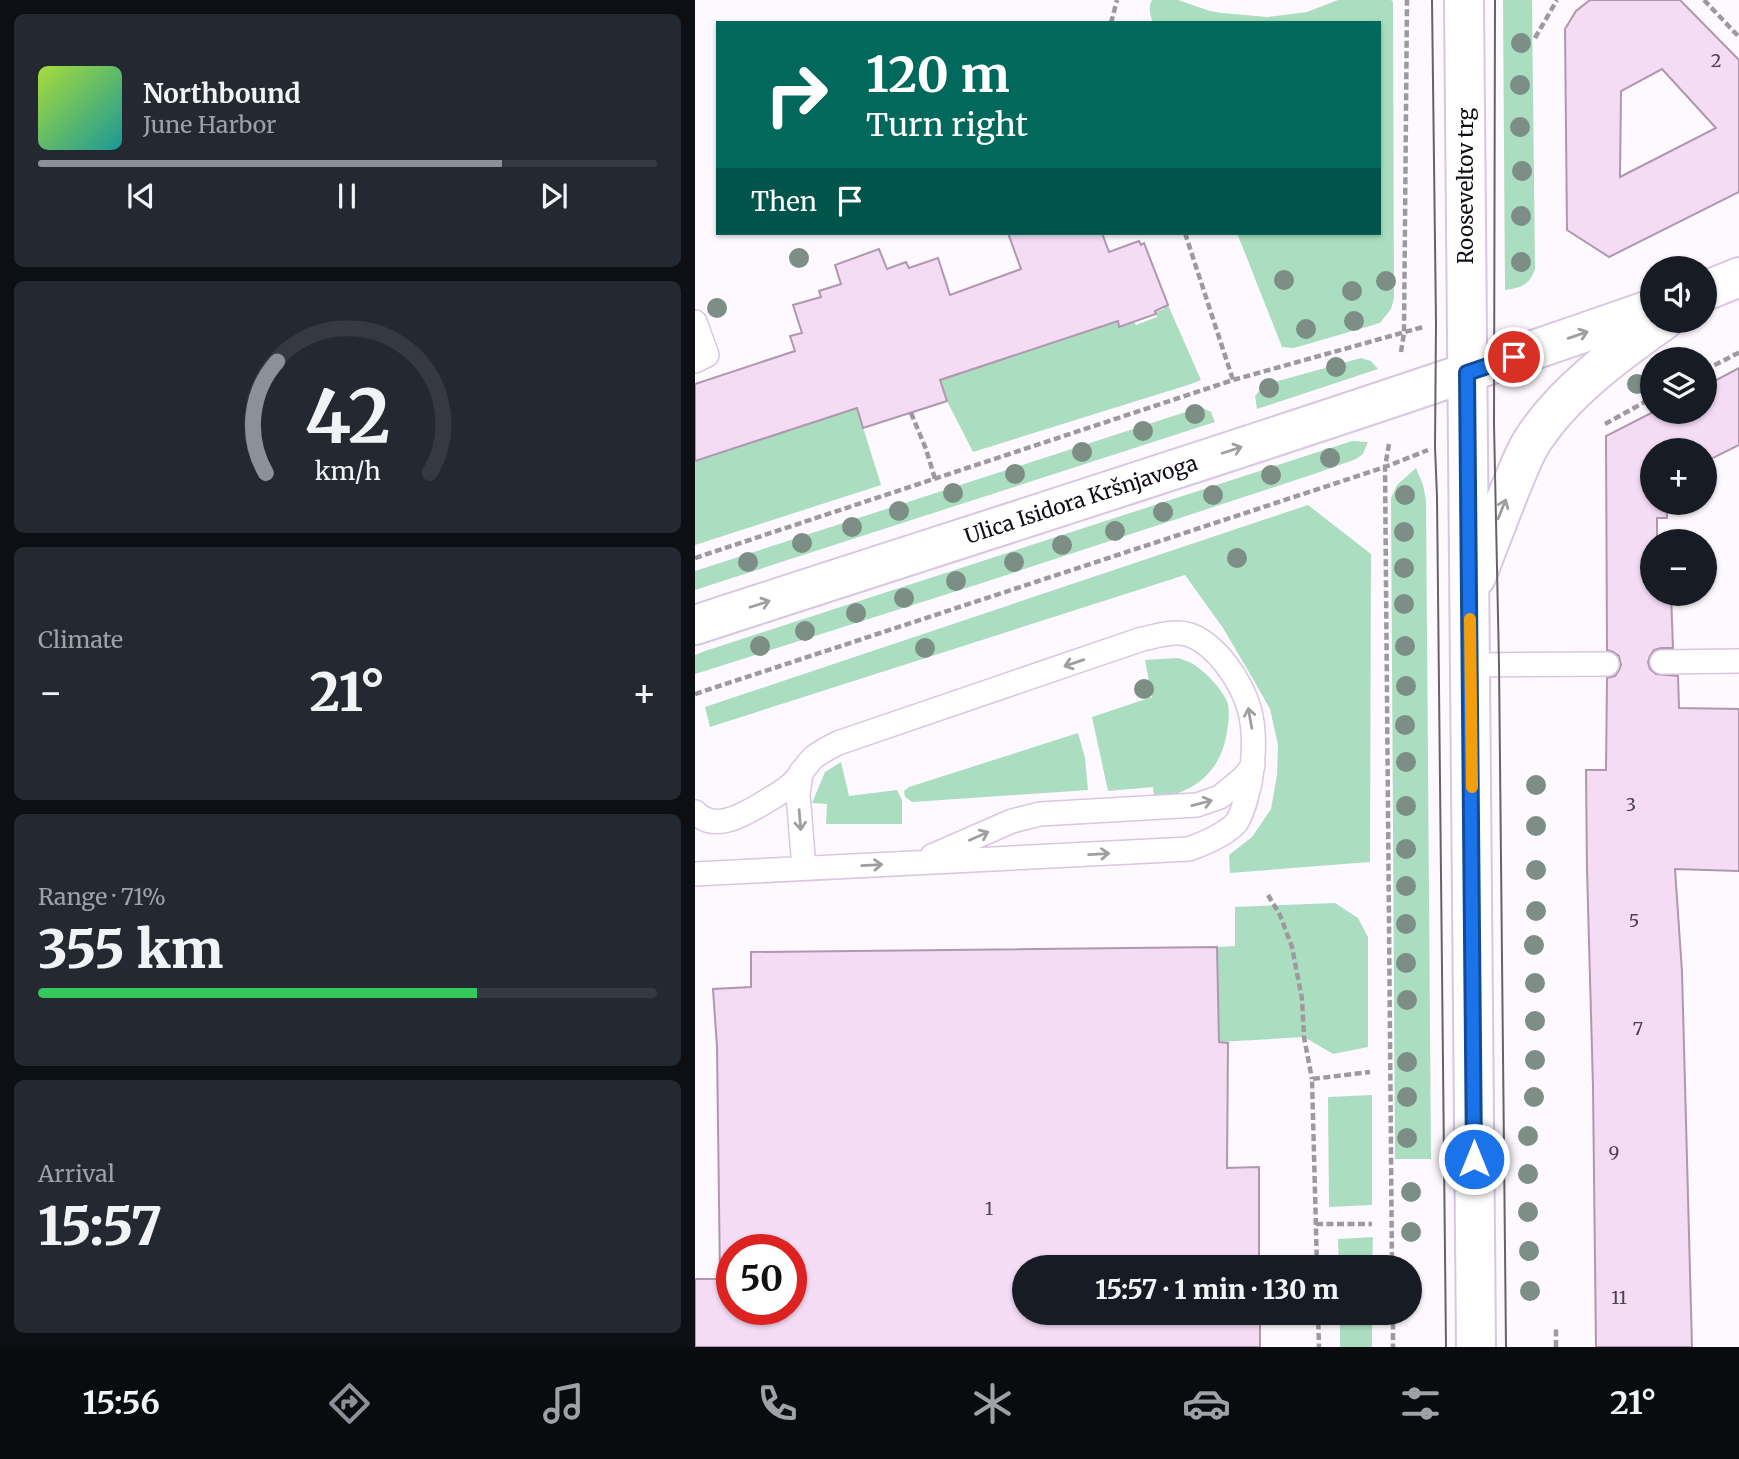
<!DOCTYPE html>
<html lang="en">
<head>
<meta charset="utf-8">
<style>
	body { margin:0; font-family:Merriweather,serif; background:#242831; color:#f1f3f6; height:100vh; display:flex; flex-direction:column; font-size:26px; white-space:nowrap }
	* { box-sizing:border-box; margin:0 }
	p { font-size:23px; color:#9ea1a6 }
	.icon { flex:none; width:38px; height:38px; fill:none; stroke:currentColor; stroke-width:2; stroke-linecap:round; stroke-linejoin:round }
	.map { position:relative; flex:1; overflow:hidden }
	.drawer { display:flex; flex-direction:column; gap:14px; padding:14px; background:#0d0f14; width:695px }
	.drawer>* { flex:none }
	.banner { position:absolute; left:21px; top:21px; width:665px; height:214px; border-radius:0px; box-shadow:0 2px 5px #0004; background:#00695c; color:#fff; overflow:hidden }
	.controls { position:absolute; left:945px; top:256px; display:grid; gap:14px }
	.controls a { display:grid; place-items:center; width:77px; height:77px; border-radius:50%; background:#171b24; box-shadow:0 2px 5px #0004; font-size:35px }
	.speed { position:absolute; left:21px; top:1234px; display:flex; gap:14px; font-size:35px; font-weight:700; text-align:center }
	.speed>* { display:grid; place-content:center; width:91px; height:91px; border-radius:50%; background:#171b24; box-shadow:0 2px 5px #0004; line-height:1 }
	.speed .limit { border:10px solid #d22; background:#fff; color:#111 }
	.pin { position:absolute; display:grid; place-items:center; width:60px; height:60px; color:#fff; margin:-30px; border:4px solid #fff; border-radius:50%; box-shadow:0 2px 7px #0007 }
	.me { position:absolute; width:77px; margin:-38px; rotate:0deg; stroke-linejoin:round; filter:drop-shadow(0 0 5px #0008) }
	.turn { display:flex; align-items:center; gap:24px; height:147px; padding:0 35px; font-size:32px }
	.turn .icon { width:91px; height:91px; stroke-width:2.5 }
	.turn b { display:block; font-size:49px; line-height:60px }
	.then { display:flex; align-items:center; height:66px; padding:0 35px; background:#0003; gap:14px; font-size:26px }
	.big { font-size:52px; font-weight:800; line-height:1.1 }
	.drawer .tile { flex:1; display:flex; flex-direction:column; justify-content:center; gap:10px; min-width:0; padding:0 24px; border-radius:10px; background:#242831 }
	.drawer .dial { align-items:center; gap:0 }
	.dial svg { height:182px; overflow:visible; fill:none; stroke:#363941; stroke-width:7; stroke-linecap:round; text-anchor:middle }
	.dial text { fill:#f1f3f6; stroke:none }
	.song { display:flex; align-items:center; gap:21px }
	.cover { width:84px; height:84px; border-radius:10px; background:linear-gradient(135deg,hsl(80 70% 55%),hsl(180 70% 35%)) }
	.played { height:7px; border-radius:4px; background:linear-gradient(90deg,#8c9099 75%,#363941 75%) }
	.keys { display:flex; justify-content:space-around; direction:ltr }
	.heat { display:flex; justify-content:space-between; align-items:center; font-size:38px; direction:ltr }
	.charge { height:10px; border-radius:5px; background:linear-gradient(90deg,#34c759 71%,#363941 0) }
	.trip { position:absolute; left:317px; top:1255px; width:410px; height:70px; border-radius:35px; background:#171b24; box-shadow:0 2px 5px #0004; font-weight:800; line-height:70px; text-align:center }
	.menu { display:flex; height:112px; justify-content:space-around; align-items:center; background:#090b0e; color:#9ea1a6 }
	.menu .icon { width:49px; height:49px }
	.menu .selected { color:#8c9099 }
	.menu b { font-size:32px; color:#f1f3f6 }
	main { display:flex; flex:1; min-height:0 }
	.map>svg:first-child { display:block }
	.green { fill:#abdec0 }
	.building { fill:#f5dcf5; stroke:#af98af; stroke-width:2; fill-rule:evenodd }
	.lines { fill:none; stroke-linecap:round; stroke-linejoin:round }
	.lane-casing { stroke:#d9c6e1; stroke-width:26 }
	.secondary-casing { stroke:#d9c6e1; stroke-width:42 }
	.path { stroke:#9e99a0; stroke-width:4.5; stroke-dasharray:7 3.5; stroke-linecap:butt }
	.lane { stroke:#fff; stroke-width:23 }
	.secondary { stroke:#fff; stroke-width:38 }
	.tram { stroke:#676269; stroke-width:2 }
	.tree { fill:#7c8e86 }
	.oneway { stroke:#a19ea2 }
	.route-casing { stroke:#114b97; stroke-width:18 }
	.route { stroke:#1a73e8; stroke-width:12 }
	.slow { stroke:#f59e0b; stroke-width:12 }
	.labels { text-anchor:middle; stroke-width:6; stroke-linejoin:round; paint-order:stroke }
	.number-label { font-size:18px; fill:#4c414e }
	.street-label { font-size:21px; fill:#130d16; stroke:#fff }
</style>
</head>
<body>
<main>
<section class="drawer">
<div class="tile">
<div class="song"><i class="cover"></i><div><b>Northbound</b><p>June Harbor</p></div></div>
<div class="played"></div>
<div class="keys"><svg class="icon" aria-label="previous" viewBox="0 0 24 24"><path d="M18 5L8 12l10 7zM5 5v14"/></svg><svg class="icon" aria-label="pause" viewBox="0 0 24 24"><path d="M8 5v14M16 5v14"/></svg><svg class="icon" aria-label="next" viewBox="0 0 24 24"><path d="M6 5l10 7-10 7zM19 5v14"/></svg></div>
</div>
<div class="tile dial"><svg viewBox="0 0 100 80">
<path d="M14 69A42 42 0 1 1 86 69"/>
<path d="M14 69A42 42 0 0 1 19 20" stroke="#8c9099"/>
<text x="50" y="56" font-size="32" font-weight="700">42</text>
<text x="50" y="72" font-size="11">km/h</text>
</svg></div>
<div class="tile"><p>Climate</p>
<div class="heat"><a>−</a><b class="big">21°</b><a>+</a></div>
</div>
<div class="tile"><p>Range · 71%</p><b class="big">355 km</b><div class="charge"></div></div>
<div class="tile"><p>Arrival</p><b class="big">15:57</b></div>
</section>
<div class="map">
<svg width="1045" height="1347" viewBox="0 0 1045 1347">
	<rect width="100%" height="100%" fill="#fdf9fe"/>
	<path class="green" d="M 457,0 L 483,0 L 515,11 L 527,13 L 572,17 L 612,12 L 643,0 L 696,0 L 698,2 L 699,298 L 696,309 L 685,323 L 599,348 L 587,347 L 542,233 L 684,233 L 684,23 L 458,23 C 455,15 453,7 457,0 Z
		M 808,0 L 837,0 L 840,269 C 835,285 825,288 810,290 Z
		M 473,305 L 506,380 L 496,384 L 278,452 L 252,401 L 245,380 L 423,321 L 424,326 L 439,322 L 441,325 L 462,317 L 461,312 L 469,309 L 469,307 Z
		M 666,358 L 676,361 L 683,369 L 562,409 L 560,396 L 569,385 Z
		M 506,407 L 516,412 L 520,422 L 0,590 L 0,571 Z
		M 162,408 L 186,485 L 0,545 L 0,461 Z
		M 657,441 L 673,442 L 668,454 L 661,459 L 622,473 L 284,584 L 0,674 L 0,655 L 10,651 Z
		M 721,468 L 728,485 L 731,500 L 736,1159 L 700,1159 L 696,498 L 702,485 Z
		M 613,505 L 676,554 L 675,862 L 535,873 L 534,855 L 557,837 L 576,809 L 582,775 L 583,745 L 575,709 L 558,679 L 528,628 L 490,575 L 15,727 L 10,707 Z
		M 483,658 C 488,660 493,661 498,664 C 510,671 529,691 533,704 C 535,715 533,726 531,737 C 524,774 496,795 459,798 L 458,787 L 413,791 L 397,717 L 457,697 L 450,660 Z
		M 383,733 L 390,758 L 393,790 L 217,802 L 210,797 L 209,791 L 214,787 Z
		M 146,762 L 154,796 L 202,790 L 207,800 L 207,824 L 131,824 L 132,804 L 117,803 L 130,772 Z
		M 640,903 L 663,918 L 673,937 L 673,1047 L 638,1054 L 609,1037 L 524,1042 L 522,947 L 540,946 L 540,907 Z
		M 677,1095 L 677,1205 L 634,1207 L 633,1097 Z
		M 678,1237 L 677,1267 L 644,1267 L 643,1239 Z
		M 645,1313 L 677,1313 L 677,1347 L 645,1347 Z"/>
	<path class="building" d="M 895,0 L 985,0 L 1044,60 L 1044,192 L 914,257 L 872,230 L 870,29 L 881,11 ZM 967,69 L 1021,128 L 925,177 L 926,91 Z
		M 313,233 L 407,233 L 414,252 L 444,241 L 446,245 L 449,243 L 473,305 L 460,311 L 461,314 L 424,327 L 423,321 L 245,380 L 252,401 L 168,428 L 162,408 L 0,461 L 0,384 L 100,351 L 95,336 L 107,333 L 98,305 L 126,297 L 124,291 L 146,284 L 140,265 L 184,249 L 192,269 L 211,262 L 214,268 L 243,258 L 255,295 L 326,269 Z
		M 1044,368 L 1044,445 L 1010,462 L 1010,450 L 957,450 L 957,502 L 972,502 L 972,518 L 962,518 L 962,541 L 957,541 L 957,593 L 976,593 L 978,648 L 966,648 L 959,650 L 955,656 L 953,662 L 955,669 L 961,674 L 983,676 L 984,708 L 1044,709 L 1044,871 L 980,869 L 987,972 L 997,1347 L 901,1347 L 898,1087 L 892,869 L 891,770 L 911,770 L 912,678 L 920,676 L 924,670 L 926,665 L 924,656 L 918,652 L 912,650 L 911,436 L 960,411 L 1010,411 L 1010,386 Z
		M 522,947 L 524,1042 L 533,1043 L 532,1168 L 564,1167 L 564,1267 L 329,1267 L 329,1312 L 565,1312 L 565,1347 L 0,1347 L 0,1279 L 25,1279 L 22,1047 L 18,989 L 56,987 L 56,952 ZM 37,1250 L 96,1250 L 96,1309 L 37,1309 Z"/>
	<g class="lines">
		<g class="lane-casing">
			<path id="lane" d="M 0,322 L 12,355 L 0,361
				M 967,662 L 1045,661
				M 775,665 L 912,664
				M 106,772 L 103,794 L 109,868
				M 0,812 C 19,832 46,816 65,805 C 77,798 88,792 98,783 C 106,775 111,764 119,757 C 126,752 135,747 143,743 L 447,639 C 462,636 479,630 495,635 C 522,645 546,681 554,708 C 561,732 559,758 555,783 C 552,794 548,814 541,823 C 531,834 508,844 494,849 L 0,874
				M 237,856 L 317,821 L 345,814 L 502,805 L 525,797 L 548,778 L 558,766"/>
		</g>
		<g class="secondary-casing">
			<path id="secondary" d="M 769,0 L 781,1347
				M 1010,291 L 1045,277
				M 781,577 C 792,549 803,520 814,492 C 821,476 827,458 836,443 C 868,392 920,355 969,320
				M 0,625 C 319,521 640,420 957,309"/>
		</g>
		<path class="path" d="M 1009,0 L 1045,38
			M 416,23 L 422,0
			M 840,38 L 862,0
			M 490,233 L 538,380
			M 706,352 L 709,333 L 712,0
			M 1010,370 L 1045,352
			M 216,413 L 231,449 L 240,479
			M 910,424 L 957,398
			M 694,444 L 690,467 L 697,1267
			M 0,558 L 538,380 L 728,327
			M 0,694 L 690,467 L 733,450
			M 573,895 L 585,915 L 597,947 L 607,999 L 609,1037 L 617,1079
			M 621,1224 L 677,1224
			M 622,1267 L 617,1079 L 675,1072
			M 623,1312 L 624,1347
			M 698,1312 L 698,1347
			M 861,1347 L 861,1329"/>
		<use href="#lane" class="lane"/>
		<use href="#secondary" class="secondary"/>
		<path class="tram" d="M 737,0 L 741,323 L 740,447 L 742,497 L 751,1347
			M 800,0 L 799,424 L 804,664 L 811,1347"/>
	</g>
	<g class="tree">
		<circle cx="826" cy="43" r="10"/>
		<circle cx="825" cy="85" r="10"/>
		<circle cx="825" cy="127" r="10"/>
		<circle cx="827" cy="171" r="10"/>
		<circle cx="826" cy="216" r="10"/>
		<circle cx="104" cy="258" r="10"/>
		<circle cx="826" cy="262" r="10"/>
		<circle cx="589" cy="280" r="10"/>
		<circle cx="691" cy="281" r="10"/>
		<circle cx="657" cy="291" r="10"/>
		<circle cx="22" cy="308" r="10"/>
		<circle cx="659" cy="321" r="10"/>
		<circle cx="611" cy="329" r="10"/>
		<circle cx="641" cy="367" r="10"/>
		<circle cx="942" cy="384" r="10"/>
		<circle cx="574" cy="388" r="10"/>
		<circle cx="500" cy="414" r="10"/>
		<circle cx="448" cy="431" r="10"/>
		<circle cx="387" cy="452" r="10"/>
		<circle cx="635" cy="458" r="10"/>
		<circle cx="320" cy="474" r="10"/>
		<circle cx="576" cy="475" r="10"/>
		<circle cx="258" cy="493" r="10"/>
		<circle cx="518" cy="495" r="10"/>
		<circle cx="710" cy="495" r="10"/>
		<circle cx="204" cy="511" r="10"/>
		<circle cx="468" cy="512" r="10"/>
		<circle cx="157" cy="527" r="10"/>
		<circle cx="420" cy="531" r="10"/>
		<circle cx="709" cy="532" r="10"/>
		<circle cx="107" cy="543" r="10"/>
		<circle cx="367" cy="545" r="10"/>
		<circle cx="542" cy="558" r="10"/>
		<circle cx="53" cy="562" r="10"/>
		<circle cx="319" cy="562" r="10"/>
		<circle cx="709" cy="568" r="10"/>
		<circle cx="261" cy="581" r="10"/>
		<circle cx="209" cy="598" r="10"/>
		<circle cx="709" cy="604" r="10"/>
		<circle cx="161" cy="613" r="10"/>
		<circle cx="110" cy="631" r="10"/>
		<circle cx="65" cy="646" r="10"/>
		<circle cx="710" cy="646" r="10"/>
		<circle cx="230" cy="648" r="10"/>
		<circle cx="711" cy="686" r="10"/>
		<circle cx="449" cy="689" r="10"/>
		<circle cx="710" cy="725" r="10"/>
		<circle cx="711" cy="762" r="10"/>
		<circle cx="841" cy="785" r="10"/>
		<circle cx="711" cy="806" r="10"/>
		<circle cx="841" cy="826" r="10"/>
		<circle cx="711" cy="849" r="10"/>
		<circle cx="841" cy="870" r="10"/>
		<circle cx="711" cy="886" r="10"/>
		<circle cx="841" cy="911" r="10"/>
		<circle cx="711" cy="924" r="10"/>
		<circle cx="839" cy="945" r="10"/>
		<circle cx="711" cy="963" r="10"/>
		<circle cx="840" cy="983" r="10"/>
		<circle cx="712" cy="1000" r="10"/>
		<circle cx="840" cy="1021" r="10"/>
		<circle cx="840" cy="1060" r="10"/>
		<circle cx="712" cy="1062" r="10"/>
		<circle cx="712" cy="1097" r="10"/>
		<circle cx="839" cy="1097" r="10"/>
		<circle cx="833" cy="1136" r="10"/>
		<circle cx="712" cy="1138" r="10"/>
		<circle cx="833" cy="1174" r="10"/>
		<circle cx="716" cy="1192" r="10"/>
		<circle cx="833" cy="1212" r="10"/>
		<circle cx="716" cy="1232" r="10"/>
		<circle cx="834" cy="1251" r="10"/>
		<circle cx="835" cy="1291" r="10"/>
	</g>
	<defs><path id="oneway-shaft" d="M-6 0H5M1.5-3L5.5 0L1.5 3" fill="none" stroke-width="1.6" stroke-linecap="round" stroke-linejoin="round" transform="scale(1.75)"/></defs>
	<g class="oneway">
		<use href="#oneway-shaft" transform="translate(883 335) rotate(-19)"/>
		<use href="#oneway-shaft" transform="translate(537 450) rotate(-18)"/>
		<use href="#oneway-shaft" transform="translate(807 509) rotate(-68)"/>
		<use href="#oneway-shaft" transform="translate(65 604) rotate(-18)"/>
		<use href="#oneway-shaft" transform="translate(379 663) rotate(161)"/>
		<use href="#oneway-shaft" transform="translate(555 718) rotate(-100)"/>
		<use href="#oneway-shaft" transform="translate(507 803) rotate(-15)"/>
		<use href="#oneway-shaft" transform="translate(105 820) rotate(85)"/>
		<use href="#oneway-shaft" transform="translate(284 836) rotate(-24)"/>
		<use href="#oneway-shaft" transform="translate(404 854) rotate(-3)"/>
		<use href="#oneway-shaft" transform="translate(177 865) rotate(-3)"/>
	</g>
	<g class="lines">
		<g class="route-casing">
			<path id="route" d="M 779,1159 L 772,373 L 819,357"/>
		</g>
		<use href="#route" class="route"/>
		<path class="slow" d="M 775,619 L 777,787"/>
	</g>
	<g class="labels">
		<g class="number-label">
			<text x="1021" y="67">2</text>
			<text x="936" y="811">3</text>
			<text x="939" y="927">5</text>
			<text x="943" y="1035">7</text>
			<text x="919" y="1159">9</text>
			<text x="294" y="1215">1</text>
			<text x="924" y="1304">11</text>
		</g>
		<g class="street-label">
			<text transform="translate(771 186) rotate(-90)" y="7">Rooseveltov trg</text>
			<text transform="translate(386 500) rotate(-18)" y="7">Ulica Isidora Kršnjavoga</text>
		</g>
	</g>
</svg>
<div class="controls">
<a><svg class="icon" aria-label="sound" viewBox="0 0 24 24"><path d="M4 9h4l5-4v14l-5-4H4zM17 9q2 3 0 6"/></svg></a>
<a><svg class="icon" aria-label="layers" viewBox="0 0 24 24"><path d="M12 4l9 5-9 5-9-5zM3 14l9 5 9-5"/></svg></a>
<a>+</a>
<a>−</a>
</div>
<div class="speed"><div class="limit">50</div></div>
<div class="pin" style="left:819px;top:357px;background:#d93025"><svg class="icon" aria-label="arrive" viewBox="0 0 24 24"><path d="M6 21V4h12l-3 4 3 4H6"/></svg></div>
<svg class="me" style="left:779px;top:1159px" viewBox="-20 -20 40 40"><circle r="17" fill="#1a73e8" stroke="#fff" stroke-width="3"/><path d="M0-11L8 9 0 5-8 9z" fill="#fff"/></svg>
<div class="trip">15:57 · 1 min · 130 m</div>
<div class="banner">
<div class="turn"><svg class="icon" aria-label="right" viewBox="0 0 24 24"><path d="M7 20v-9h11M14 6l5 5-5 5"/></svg><div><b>120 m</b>Turn right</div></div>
<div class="then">Then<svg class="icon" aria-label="arrive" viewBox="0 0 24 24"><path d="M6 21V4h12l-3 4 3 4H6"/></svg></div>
</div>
</div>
</main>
<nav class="menu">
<b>15:56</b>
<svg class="icon selected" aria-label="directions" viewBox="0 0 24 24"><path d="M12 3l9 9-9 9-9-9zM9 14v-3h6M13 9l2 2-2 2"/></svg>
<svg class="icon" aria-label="music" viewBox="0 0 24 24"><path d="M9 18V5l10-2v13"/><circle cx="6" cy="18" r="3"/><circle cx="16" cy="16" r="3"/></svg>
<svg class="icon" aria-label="phone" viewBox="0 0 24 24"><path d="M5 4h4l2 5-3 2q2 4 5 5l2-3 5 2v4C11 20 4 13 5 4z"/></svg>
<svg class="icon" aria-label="climate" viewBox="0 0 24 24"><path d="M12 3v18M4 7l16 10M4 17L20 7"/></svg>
<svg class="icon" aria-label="car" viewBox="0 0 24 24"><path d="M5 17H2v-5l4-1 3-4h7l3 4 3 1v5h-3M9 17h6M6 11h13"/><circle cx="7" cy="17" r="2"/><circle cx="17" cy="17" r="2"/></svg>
<svg class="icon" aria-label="filters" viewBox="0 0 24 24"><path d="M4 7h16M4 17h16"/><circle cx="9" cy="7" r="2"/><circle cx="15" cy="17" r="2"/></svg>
<b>21°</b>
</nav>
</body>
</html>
